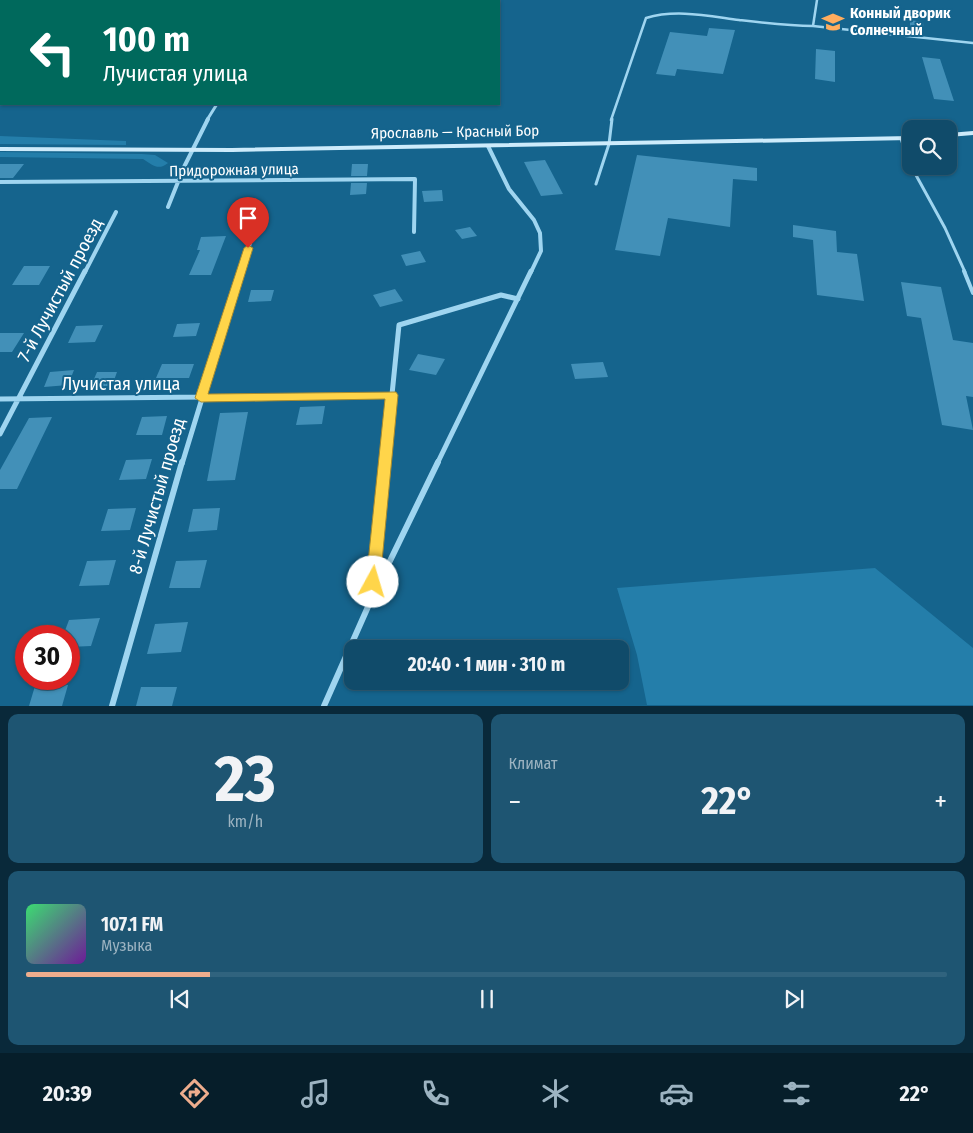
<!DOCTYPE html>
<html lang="ru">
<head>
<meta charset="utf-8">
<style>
	body { margin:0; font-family:"Fira Sans Condensed",sans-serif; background:#1e5572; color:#f1f3f6; height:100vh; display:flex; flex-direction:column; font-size:19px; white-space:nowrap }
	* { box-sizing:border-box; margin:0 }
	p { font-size:16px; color:#9cb3c1 }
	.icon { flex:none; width:28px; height:28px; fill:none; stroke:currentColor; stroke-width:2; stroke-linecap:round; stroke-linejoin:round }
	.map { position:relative; height:706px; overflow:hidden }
	.details { display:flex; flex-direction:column; gap:8px; padding:8px; background:#09293a; flex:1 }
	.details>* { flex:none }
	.hud { position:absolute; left:0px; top:0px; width:500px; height:105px; box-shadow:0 1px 4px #0004,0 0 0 1px #30637e; background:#00695c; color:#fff; overflow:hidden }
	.fabs { position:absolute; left:902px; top:120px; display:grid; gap:10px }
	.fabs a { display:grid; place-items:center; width:55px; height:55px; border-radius:10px; background:#104b6a; box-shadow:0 1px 4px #0004,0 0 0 1px #30637e; font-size:25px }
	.speed { position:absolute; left:15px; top:625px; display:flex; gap:10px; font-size:25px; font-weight:700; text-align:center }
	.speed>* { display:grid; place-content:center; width:65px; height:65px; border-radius:50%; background:#104b6a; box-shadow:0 1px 4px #0004,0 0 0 1px #30637e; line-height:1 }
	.speed .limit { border:8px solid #d22; background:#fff; color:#111 }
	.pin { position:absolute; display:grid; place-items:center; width:42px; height:42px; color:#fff; margin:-51px -21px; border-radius:50% 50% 50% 0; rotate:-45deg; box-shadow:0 0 5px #0007 }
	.pin .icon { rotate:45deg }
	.me { position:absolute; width:55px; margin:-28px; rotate:6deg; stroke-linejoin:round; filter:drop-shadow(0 0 4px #0008) }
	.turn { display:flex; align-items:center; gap:18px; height:105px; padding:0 20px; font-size:22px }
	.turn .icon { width:65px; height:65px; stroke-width:2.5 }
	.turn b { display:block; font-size:35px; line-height:42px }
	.big { font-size:38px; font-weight:700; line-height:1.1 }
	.details .tile { flex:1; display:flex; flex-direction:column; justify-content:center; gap:8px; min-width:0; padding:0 18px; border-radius:10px; background:#1e5572 }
	.details .dial { align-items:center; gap:0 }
	.dial b { font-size:65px; line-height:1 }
	.song { display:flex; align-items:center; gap:15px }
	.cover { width:60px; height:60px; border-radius:8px; background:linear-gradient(135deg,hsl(140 70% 55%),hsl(280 70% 35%)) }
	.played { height:5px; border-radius:2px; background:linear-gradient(90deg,#eead8d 20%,#30637e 20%) }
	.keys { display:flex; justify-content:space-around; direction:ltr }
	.heat { display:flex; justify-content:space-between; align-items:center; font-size:28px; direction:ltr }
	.details .tiles { flex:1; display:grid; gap:8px; grid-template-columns:1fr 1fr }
	.tile:last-child { grid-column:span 2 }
	.trip { position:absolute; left:344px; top:640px; width:285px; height:50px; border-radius:10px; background:#104b6a; box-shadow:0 1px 4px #0004,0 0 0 1px #30637e; font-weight:700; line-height:50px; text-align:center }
	.menu { display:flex; height:80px; justify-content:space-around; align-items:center; background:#061e2a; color:#9cb3c1 }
	.menu .icon { width:35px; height:35px }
	.menu .active { color:#eead8d }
	.menu b { font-size:22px; color:#f1f3f6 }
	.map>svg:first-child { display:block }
	.green { fill:#247eaa }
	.building { fill:#4290b8 }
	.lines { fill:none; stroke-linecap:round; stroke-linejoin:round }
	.lane-far2 { stroke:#9fd5f0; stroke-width:2.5 }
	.lane-far1 { stroke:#9fd5f0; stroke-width:3 }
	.lane { stroke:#9fd5f0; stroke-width:4 }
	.street-far3 { stroke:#9fd5f0; stroke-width:3 }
	.street-far2 { stroke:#9fd5f0; stroke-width:4 }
	.street-far1 { stroke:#9fd5f0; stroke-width:5 }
	.street { stroke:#9fd5f0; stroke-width:6 }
	.secondary { fill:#cdebfb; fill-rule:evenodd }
	.route { fill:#ffd54a; stroke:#a68a30 }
	.labels { text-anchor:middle; stroke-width:4; stroke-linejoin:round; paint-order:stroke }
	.far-poi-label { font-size:15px; font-weight:bold; fill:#fff; stroke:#15648d; text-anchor:start }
	.far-street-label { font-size:15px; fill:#fff; stroke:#15648d }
	.street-label { font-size:18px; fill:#fff; stroke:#15648d }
</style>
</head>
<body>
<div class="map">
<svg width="973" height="706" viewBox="0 0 973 706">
	<rect width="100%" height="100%" fill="#15648d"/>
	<path class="green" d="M 0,136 L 126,141 L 126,145 L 0,144 Z
		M 0,152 L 142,154 L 155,155 L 168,163 C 158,171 153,165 143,159 L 0,157 Z
		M 875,568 L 973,648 L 973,705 L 647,705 L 637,655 L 617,588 Z"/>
	<path class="building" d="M 910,20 L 923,22 L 924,35 L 910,33 Z
		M 709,28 L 735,30 L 723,74 L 677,69 L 675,76 L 656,74 L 670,32 L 707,36 Z
		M 816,49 L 835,51 L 835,82 L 815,79 Z
		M 922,57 L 940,59 L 954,101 L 934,99 Z
		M 637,155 L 757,168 L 757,181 L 733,179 L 730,227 L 668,218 L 660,256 L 615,250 Z
		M 545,160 L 563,194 L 541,196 L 524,162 Z
		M 0,164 L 24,164 L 13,178 L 0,178 Z
		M 352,164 L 368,164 L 367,176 L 351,176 Z
		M 351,183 L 367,183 L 366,194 L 350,195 Z
		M 442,190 L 443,201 L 424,202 L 422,191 Z
		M 793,225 L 836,231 L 837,252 L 857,254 L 864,301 L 817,295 L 813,240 L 793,237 Z
		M 470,227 L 477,236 L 462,239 L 455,230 Z
		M 226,236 L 211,275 L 189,275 L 200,250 L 197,250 L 201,237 Z
		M 420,251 L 426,262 L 406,266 L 401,255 Z
		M 24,266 L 50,266 L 39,285 L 12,285 Z
		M 901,282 L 941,287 L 953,340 L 973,343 L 973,397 L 966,396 L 973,430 L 942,425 L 921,318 L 907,316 Z
		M 395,289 L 403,301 L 380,307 L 373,295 Z
		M 251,290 L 274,290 L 271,301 L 248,302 Z
		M 200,323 L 196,336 L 173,337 L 177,324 Z
		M 103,325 L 95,342 L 68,343 L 76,326 Z
		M 0,333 L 24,333 L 12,352 L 0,352 Z
		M 418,354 L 445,359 L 436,375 L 409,370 Z
		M 603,362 L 608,377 L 575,379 L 571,364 Z
		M 162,364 L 194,364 L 189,378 L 156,378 Z
		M 74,370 L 68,385 L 44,387 L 50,372 Z
		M 97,372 L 117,372 L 112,386 L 91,386 Z
		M 325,406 L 322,424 L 296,425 L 300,407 Z
		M 248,412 L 235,480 L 207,481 L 220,413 Z
		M 167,416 L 162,435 L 136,435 L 142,417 Z
		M 52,417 L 17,489 L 0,489 L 0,470 L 29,418 Z
		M 152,459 L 146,479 L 119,480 L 126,460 Z
		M 136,508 L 130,530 L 101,531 L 108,509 Z
		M 220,508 L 217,530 L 188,532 L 193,509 Z
		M 116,560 L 109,585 L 79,586 L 87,561 Z
		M 207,560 L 200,588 L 169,588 L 176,561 Z
		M 100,618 L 91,646 L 69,647 L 69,636 L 63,636 L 69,620 Z
		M 188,622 L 181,652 L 147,654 L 155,624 Z
		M 68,685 L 62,706 L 29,706 L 35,686 Z
		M 141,687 L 177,687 L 172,706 L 136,706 Z"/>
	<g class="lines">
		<path class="lane-far2" d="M 813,26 L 973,43
			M 611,120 L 646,18 C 676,9 708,16 739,20 C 764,23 788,26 813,26 L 817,0"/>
		<path class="lane-far1" d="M 901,139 L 911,166
			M 911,166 L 945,228 L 965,272
			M 596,184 L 609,144 L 612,119"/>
		<path class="lane" d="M 964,271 L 973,293"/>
		<path class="street-far3" d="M 207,120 L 217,104"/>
		<path class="street-far2" d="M 488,146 L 509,189 L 534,220 L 540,233 L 541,251 L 531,272
			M 0,182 L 415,179 L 414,232
			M 168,207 L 184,167 L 208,119
			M 85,272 L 116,212
			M 241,272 L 260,211"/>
		<path class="street-far1" d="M 0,399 L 392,395
			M 0,434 L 85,271
			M 182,464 L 241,271
			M 385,464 L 399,325 L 501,295 L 518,299
			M 437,464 L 531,271"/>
		<path class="street" d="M 372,595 L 385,462
			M 112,706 L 182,462
			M 324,706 L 371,600 L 438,462"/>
		<path class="secondary" d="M 973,131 L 973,135 L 949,137 L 949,133 Z
			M 911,136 L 911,140 L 232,152 L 0,151 L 0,147 L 232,148 Z"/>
	</g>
	<path class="route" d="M 248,245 L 253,248 L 208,394 L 396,392 L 398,395 L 380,582 L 378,586 L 373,588 L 368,586 L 366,582 L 385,399 L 201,402 L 195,398 L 244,248 Z"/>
	<defs>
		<g id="school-bare" transform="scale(1.725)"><path d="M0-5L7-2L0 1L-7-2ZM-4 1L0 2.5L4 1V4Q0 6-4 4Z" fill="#ffad5e" stroke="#15648d" stroke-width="2.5" paint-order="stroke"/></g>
	</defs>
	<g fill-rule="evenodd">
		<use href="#school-bare" x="833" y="22"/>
	</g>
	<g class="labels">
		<g class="far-poi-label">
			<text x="850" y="18">Конный дворик<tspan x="850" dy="17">Солнечный</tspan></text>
		</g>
		<g class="far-street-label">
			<text transform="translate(455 132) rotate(-1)" y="5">Ярославль — Красный Бор</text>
			<text transform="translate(234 170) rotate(-1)" y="5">Придорожная улица</text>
		</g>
		<g class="street-label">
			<text transform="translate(60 290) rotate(-62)" y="6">7-й Лучистый проезд</text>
			<text x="121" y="390">Лучистая улица</text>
			<text transform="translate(157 496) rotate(-74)" y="6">8-й Лучистый проезд</text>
		</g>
	</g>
</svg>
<div class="fabs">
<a><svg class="icon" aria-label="search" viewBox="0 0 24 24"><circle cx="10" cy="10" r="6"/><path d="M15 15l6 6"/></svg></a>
</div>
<div class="speed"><div class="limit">30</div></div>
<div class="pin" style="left:248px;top:248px;background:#d93025"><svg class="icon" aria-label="arrive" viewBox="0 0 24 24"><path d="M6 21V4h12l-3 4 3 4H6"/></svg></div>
<svg class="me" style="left:373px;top:582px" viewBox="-20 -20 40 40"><circle r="19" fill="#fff"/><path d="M0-13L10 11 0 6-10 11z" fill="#ffd54a"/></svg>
<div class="trip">20:40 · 1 мин · 310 m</div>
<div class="hud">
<div class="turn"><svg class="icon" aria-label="left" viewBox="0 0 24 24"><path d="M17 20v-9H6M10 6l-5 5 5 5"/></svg><div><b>100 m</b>Лучистая улица</div></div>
</div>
</div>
<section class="details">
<div class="tiles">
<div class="tile dial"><b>23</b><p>km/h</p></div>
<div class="tile"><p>Климат</p>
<div class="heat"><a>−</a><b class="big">22°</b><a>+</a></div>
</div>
<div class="tile">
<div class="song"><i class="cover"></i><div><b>107.1 FM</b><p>Музыка</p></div></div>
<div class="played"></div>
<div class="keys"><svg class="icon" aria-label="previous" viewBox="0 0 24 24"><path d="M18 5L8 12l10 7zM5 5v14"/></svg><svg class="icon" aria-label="pause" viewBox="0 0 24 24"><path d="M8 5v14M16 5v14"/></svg><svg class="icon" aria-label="next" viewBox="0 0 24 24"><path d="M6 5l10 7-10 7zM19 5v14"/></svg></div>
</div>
</div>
</section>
<nav class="menu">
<b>20:39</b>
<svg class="icon active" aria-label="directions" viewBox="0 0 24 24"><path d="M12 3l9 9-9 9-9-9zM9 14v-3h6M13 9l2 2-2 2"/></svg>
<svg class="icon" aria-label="music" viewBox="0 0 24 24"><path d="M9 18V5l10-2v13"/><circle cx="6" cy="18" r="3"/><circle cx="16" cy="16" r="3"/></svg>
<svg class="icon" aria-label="phone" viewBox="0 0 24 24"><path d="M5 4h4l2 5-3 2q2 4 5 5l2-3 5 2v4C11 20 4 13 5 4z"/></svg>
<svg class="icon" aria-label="climate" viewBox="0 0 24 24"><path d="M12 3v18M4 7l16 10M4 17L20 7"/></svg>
<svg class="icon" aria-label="car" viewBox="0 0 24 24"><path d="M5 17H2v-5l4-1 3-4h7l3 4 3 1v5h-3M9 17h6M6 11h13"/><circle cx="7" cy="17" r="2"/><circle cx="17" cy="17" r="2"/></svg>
<svg class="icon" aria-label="filters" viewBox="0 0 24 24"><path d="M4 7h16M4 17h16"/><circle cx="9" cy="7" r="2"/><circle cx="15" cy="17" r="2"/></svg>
<b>22°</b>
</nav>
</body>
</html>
